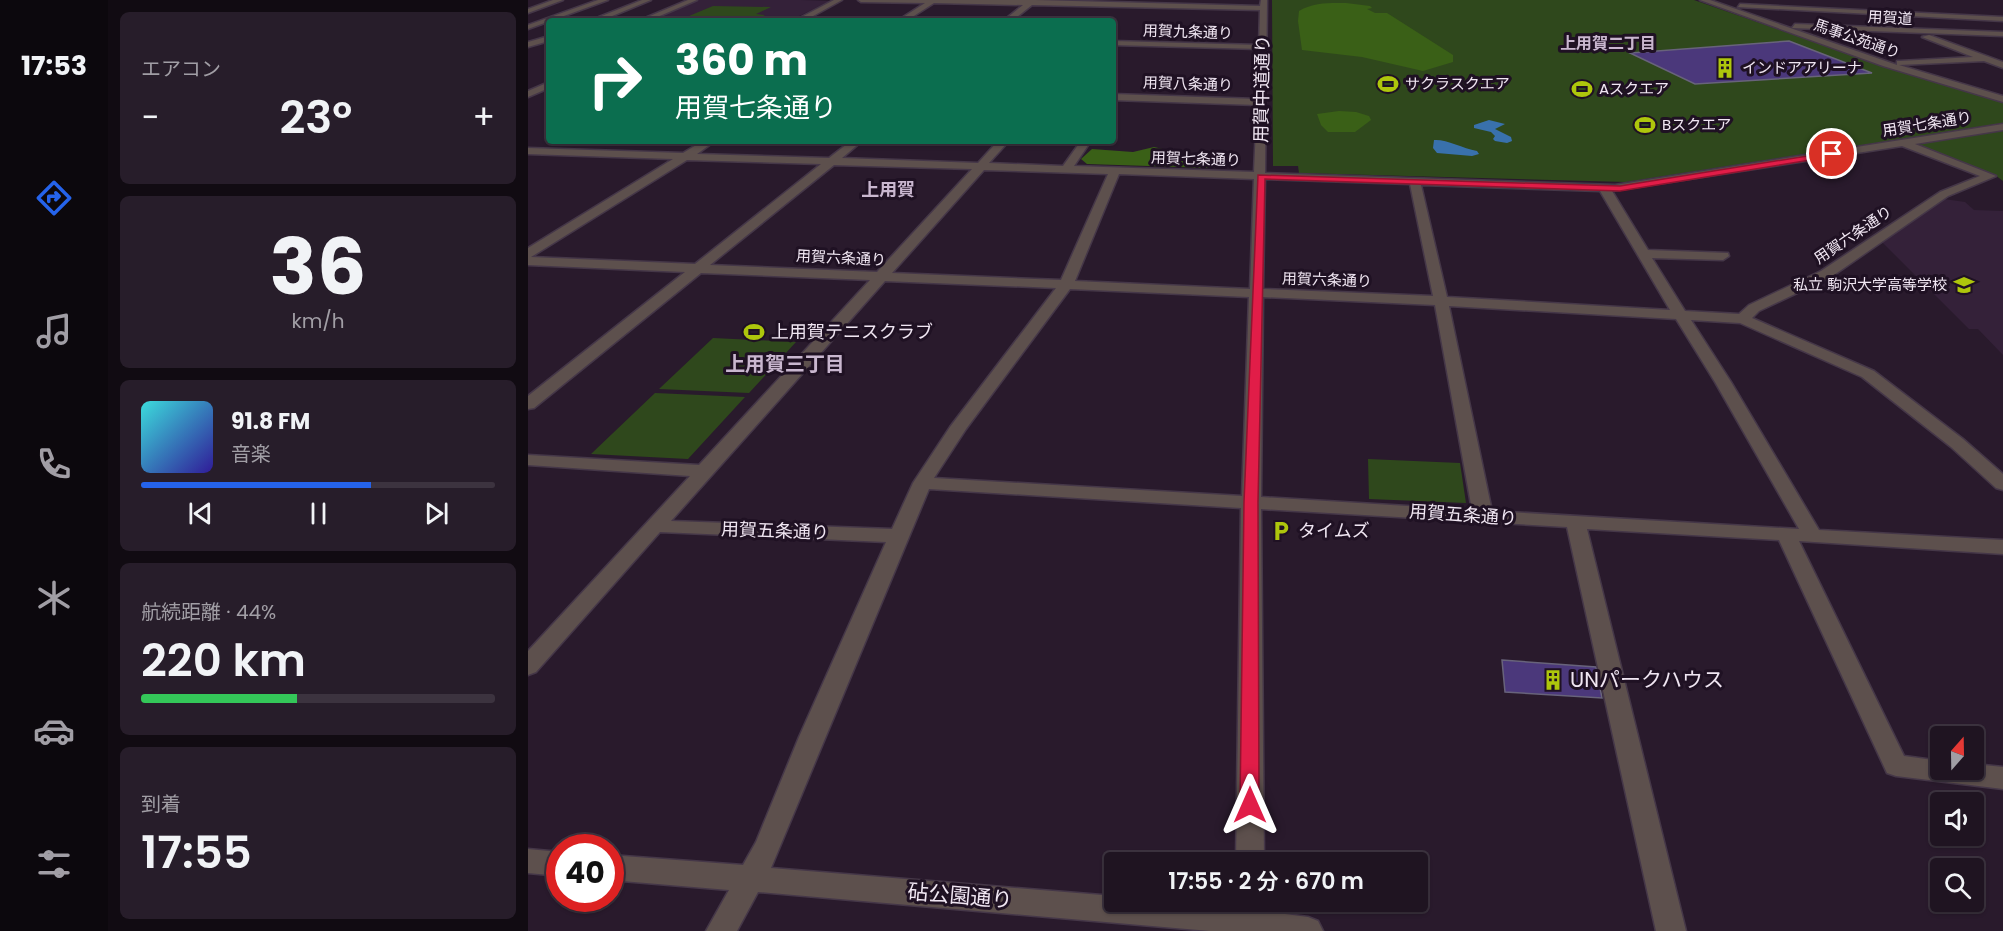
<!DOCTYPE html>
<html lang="ja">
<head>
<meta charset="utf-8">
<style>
	body { margin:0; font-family:Poppins,"Noto Sans JP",sans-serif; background:#271d2a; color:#f1f3f6; height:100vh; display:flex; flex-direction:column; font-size:22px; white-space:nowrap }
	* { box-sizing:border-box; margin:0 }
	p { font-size:20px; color:#a19ea5 }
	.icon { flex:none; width:33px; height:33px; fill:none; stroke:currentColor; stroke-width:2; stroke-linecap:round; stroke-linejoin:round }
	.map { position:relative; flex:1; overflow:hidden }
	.sheet { display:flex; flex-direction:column; gap:12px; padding:12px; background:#110b12; width:420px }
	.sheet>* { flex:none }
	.banner { position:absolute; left:18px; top:18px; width:570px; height:126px; border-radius:6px; box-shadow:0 2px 4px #0004,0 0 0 2px #3c333f; background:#0b6e4f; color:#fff; overflow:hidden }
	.needle { width:39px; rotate:20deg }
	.controls { position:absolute; left:1402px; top:726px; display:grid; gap:12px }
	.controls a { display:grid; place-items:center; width:54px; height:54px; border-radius:6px; background:#1f1421; box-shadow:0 2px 4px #0004,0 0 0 2px #3c333f; font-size:30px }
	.speed { position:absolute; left:18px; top:834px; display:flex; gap:12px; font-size:30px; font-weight:700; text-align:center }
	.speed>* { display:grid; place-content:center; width:78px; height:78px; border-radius:50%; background:#1f1421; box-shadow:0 2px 4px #0004,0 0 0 2px #3c333f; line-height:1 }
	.speed .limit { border:9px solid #d22; background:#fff; color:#111 }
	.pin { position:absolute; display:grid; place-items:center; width:51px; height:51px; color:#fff; margin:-26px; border:3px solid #fff; border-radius:50%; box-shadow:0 2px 6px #0007 }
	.me { position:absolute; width:66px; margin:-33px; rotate:0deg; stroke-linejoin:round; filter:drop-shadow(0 0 4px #0008) }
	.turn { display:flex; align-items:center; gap:21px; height:126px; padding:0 30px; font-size:27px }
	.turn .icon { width:78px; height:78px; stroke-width:2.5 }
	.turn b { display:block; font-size:42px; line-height:51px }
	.big { font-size:45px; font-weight:600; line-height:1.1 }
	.sheet .widget { flex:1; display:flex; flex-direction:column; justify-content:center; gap:9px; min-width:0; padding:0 21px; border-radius:9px; background:#271d2a }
	.sheet .dial { align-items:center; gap:0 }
	.dial b { font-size:78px; line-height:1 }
	.song { display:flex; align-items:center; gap:18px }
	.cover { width:72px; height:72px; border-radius:9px; background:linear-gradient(135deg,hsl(180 70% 55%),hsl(250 70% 35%)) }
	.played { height:6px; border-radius:3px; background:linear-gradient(90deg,#2563eb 65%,#3c333f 65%) }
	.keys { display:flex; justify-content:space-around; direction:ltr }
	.heat { display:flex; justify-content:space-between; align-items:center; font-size:33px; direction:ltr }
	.charge { height:9px; border-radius:4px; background:linear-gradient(90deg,#34c759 44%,#3c333f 0) }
	.trip { position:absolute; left:576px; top:852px; width:324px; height:60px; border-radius:6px; background:#1f1421; box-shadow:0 2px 4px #0004,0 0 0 2px #3c333f; font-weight:600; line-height:60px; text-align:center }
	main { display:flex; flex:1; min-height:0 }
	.dock { display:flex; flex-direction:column; width:108px; justify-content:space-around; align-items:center; background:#0c080d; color:#a19ea5 }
	.dock .icon { width:42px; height:42px }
	.dock .selected { color:#2563eb }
	.dock b { font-size:27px; color:#f1f3f6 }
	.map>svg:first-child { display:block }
	.built { fill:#342139 }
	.green { fill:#2f481c }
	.forest { fill:#3a6017 }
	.water { fill:#3971ac }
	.building { fill:#4b387b; stroke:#68637b; stroke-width:1.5 }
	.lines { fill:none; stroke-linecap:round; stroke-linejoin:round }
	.minor-casing { stroke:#453748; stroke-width:3 }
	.minor { fill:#5d504d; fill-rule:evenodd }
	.route { fill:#e11d48; stroke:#92132f; stroke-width:1.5 }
	.labels { text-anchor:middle; stroke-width:6; stroke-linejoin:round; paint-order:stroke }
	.far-street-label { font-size:15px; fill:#f0e6f2; stroke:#1f1123 }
	.far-poi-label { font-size:15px; fill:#f0e6f2; stroke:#1f1123; text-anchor:start }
	.far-neighbourhood-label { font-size:16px; font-weight:bold; fill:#c9b7cf; stroke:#1f1123 }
	.street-label { font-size:18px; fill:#f0e6f2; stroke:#1f1123 }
	.far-quarter-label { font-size:18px; font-weight:bold; fill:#c9b7cf; stroke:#1f1123 }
	.poi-label { font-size:18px; fill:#f0e6f2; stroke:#1f1123; text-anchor:start }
	.neighbourhood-label { font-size:20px; font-weight:bold; fill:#c9b7cf; stroke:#1f1123 }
	.near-poi-label { font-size:21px; fill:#f0e6f2; stroke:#1f1123; text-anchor:start }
	.near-street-label { font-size:21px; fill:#f0e6f2; stroke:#1f1123 }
</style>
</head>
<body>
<main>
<nav class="dock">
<b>17:53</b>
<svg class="icon selected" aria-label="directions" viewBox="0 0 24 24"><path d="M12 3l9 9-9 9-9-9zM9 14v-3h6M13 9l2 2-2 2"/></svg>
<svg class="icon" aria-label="music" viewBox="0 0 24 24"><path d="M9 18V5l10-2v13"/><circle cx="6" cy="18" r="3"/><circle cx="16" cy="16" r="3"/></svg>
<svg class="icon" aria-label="phone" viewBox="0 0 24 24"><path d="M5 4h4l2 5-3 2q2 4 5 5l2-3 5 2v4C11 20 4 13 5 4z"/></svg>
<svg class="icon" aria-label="climate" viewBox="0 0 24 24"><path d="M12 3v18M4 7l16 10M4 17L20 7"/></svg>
<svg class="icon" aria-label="car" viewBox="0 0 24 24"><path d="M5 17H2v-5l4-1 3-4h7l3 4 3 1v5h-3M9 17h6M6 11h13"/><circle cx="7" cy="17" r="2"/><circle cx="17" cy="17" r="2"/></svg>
<svg class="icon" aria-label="filters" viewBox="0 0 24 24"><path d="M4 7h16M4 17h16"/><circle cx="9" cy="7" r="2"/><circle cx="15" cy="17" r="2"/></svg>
</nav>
<section class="sheet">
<div class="widget"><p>エアコン</p>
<div class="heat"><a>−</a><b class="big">23°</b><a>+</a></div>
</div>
<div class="widget dial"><b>36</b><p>km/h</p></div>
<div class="widget">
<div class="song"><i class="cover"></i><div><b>91.8 FM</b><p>音楽</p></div></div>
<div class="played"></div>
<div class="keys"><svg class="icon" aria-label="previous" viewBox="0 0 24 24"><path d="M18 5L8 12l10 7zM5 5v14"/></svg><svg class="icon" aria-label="pause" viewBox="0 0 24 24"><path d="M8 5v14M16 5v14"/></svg><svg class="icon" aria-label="next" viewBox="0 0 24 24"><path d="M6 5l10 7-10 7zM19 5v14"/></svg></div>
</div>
<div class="widget"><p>航続距離 · 44%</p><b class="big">220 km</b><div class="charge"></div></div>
<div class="widget"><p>到着</p><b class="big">17:55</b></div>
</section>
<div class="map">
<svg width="1475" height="931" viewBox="0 0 1475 931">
	<rect width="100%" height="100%" fill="#291a2c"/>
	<path class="built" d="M 170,0 L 273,0 L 302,1 L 261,21 L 118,21 Z
		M 1416,199 L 1437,202 L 1446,210 L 1475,211 L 1475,355 L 1450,329 L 1441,329 L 1354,242 Z"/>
	<path class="green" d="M 744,0 L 1166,0 L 1350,64 L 1475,102 L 1475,123 L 1098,182 L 771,173 L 770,166 L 745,166 Z
		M 185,6 L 243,7 L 228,14 L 237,15 L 226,21 L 149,21 Z
		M 1475,131 L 1475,181 L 1467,175 L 1383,144 Z
		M 185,338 L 268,342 L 221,393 L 131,389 Z
		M 127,393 L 217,397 L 160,459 L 63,454 Z
		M 840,459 L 932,463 L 938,503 L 841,499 Z"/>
	<path class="forest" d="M 818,3 L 842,6 L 844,8 L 839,9 L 847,13 L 859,13 L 925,55 L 925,62 L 895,71 L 834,57 L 774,50 L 770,21 L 771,11 C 786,2 802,3 818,3 Z
		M 811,111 L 828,112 L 841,116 L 843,120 L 827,132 L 800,132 L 793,125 L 789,114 Z
		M 626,147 L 643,151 L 645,156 L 654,161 L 697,166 L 682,168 L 559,164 L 553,159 L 564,149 L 605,152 Z"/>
	<path class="water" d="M 961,120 L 977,124 L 967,129 L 983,137 L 984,141 L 979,143 L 967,141 L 965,139 L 967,136 L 963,132 L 946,128 L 946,125 Z
		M 906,140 C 918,139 934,148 949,151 L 951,154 L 944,156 L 909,153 L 905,148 Z"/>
	<path class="building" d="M 1261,41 L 1344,73 L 1167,84 L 1102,53 Z
		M 974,660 L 1068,667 L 1074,698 L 977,692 Z"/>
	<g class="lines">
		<g class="minor-casing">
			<path id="minor" d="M 25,0 L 35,0 L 0,13 L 0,9 Z
				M 70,0 L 80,0 L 0,29 L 0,25 Z
				M 114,0 L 123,0 L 72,21 L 61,21 Z
				M 160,0 L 169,0 L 120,21 L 110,21 Z
				M 306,0 L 314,0 L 276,21 L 266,21 Z
				M 330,0 L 508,0 L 732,6 L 733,0 L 739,0 L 737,173 L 1087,185 L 1475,124 L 1475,130 L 1387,144 L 1468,176 L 1420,196 L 1303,277 L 1231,311 L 1224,318 L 1346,371 L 1435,439 L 1475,474 L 1475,490 L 1468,488 L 1423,447 L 1334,377 L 1212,323 L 1163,320 L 1203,382 L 1291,530 L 1475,540 L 1475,554 L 1271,541 L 1376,756 L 1413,761 L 1413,770 L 1446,770 L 1446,764 L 1475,767 L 1475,789 L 1368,776 L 1359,773 L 1251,540 L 1059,529 L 1158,931 L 1128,931 L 1039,527 L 733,509 L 736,862 L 708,862 L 713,508 L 401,489 L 243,868 L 586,896 L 586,902 L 656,902 L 707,907 L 707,902 L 735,902 L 735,911 L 780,917 L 790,921 L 795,931 L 682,931 L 230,892 L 209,931 L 178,931 L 201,890 L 82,880 L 82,855 L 215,865 L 228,842 L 271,737 L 358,542 L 132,532 L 8,672 L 0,675 L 0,651 L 162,476 L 0,465 L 0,455 L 171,465 L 342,280 L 173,273 L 6,408 L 0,409 L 0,396 L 157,272 L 0,265 L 0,248 L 145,159 L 0,154 L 0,148 L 155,153 L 175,141 L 187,141 L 169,154 L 301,158 L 323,141 L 334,141 L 314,158 L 450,163 L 470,141 L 481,141 L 461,163 L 535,166 L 553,141 L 563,141 L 546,166 L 726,172 L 729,105 L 585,100 L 585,94 L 729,99 L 731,49 L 585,45 L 585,41 L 731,45 L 732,10 L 504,5 L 484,21 L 475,21 L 495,5 L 406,3 L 378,21 L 369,21 L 397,3 L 333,2 ZM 1374,146 L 1452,176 L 1412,192 L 1293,271 L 1221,305 L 1211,314 L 1157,311 L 1124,258 L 1195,260 L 1201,256 L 1200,253 L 1120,250 L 1084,191 ZM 159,160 L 293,164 L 167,264 L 3,257 ZM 306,165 L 444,169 L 349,272 L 182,265 ZM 456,170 L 580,174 L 533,280 L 364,273 ZM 591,174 L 726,179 L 722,289 L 547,281 ZM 737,179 L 882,184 L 905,296 L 735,289 ZM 893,185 L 1072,191 L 1142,310 L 919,297 ZM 357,281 L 528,288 L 422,427 L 385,483 L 364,529 L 143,521 ZM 542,289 L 721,297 L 714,496 L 406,478 L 438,429 ZM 735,297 L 907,305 L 944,510 L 733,497 ZM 921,306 L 1148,319 L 1187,382 L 1271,529 L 964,511 Z
				M 1172,0 L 1182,0 L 1369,65 L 1369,61 L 1372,61 L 1445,57 L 1394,37 L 1401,35 L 1475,62 L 1475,68 L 1456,61 L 1371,65 L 1475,96 L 1475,102 L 1355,66 Z
				M 1212,4 L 1475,17 L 1475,21 L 1210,7 Z
				M 1267,24 L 1475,32 L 1475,36 L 1264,28 Z
				M 21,36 L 21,41 L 0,47 L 0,42 Z
				M 21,82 L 21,88 L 0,97 L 0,91 Z
				M 0,849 L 32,852 L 32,876 L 0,873 Z"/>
		</g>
		<use href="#minor" class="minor"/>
	</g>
	<path class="route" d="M 1304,152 L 1308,154 L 1307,156 L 1092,191 L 737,179 L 730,502 L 731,805 L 729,811 L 722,813 L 714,811 L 712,805 L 716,502 L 730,175 L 1092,186 Z"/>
	<defs>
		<g id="building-bare" transform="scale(1.62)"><path d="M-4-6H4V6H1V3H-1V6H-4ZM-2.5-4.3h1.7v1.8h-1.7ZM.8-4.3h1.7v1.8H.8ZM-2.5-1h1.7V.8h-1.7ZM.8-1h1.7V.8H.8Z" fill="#aec60c" stroke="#1f1123" stroke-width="2.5" paint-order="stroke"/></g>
		<g id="stadium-bare" transform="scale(1.62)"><path d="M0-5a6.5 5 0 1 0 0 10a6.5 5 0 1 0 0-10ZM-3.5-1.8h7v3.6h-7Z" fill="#aec60c" stroke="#1f1123" stroke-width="2.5" paint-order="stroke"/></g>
		<g id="school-bare" transform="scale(1.62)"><path d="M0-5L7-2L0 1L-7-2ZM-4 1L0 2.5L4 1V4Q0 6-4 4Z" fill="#aec60c" stroke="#1f1123" stroke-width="2.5" paint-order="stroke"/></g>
		<g id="parking-bare" transform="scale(1.62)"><path d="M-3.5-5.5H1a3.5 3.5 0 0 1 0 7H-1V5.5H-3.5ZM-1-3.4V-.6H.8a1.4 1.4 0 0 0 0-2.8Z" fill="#aec60c" stroke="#1f1123" stroke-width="2.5" paint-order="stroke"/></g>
	</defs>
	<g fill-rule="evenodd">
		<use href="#building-bare" x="1197" y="68"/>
		<use href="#stadium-bare" x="860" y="84"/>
		<use href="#stadium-bare" x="1054" y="89"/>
		<use href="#stadium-bare" x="1117" y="125"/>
		<use href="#school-bare" x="1436" y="285"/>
		<use href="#stadium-bare" x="226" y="332"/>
		<use href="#parking-bare" x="753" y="531"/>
		<use href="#building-bare" x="1025" y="680"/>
	</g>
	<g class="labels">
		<g class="far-street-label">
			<text transform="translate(1362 18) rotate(3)" y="5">用賀道</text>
			<text transform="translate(660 32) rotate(2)" y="5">用賀九条通り</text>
			<text transform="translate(1329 39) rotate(19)" y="5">馬事公苑通り</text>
			<text transform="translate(660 84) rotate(2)" y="5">用賀八条通り</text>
			<text transform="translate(1399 124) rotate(-9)" y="5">用賀七条通り</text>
			<text transform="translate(668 159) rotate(2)" y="5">用賀七条通り</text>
			<text transform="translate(1325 235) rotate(-34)" y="5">用賀六条通り</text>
			<text transform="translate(313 258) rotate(3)" y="5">用賀六条通り</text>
			<text transform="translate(799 280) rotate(2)" y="5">用賀六条通り</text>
		</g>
		<g class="far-poi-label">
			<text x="1214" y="73">インドアアリーナ</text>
			<text x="877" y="89">サクラスクエア</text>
			<text x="1071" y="94">Aスクエア</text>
			<text x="1134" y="130">Bスクエア</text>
			<text x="1419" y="290" text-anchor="end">私立 駒沢大学高等学校</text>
		</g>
		<g class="far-neighbourhood-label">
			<text x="1080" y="49">上用賀二丁目</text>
		</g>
		<g class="street-label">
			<text transform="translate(734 89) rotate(-89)" y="6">用賀中道通り</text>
			<text transform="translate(935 515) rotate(4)" y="6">用賀五条通り</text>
			<text transform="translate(247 531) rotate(2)" y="6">用賀五条通り</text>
		</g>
		<g class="far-quarter-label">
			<text x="360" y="196">上用賀</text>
		</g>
		<g class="poi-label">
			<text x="243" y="338">上用賀テニスクラブ</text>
			<text x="770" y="537">タイムズ</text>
		</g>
		<g class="neighbourhood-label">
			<text x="257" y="371">上用賀三丁目</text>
		</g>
		<g class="near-poi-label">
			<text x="1042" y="687">UNパークハウス</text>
		</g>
		<g class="near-street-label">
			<text transform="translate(432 896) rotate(5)" y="7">砧公園通り</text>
		</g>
	</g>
</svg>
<div class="controls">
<a><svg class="needle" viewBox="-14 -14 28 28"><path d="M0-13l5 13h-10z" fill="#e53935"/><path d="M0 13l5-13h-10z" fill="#a19ea5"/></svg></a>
<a><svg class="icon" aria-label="sound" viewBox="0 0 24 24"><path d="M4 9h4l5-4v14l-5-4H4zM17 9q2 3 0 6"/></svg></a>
<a><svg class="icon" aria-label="search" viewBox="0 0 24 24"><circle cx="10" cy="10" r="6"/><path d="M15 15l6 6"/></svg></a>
</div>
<div class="speed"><div class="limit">40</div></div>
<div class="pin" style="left:1304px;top:154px;background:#d93025"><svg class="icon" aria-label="arrive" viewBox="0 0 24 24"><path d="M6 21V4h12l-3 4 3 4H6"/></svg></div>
<svg class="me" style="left:722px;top:805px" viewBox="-20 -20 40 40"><path d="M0-17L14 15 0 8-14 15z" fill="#e11d48" stroke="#fff" stroke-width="4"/></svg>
<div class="trip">17:55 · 2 分 · 670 m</div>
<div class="banner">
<div class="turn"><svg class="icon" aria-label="right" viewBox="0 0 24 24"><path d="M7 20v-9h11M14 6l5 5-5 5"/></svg><div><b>360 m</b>用賀七条通り</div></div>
</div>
</div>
</main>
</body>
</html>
